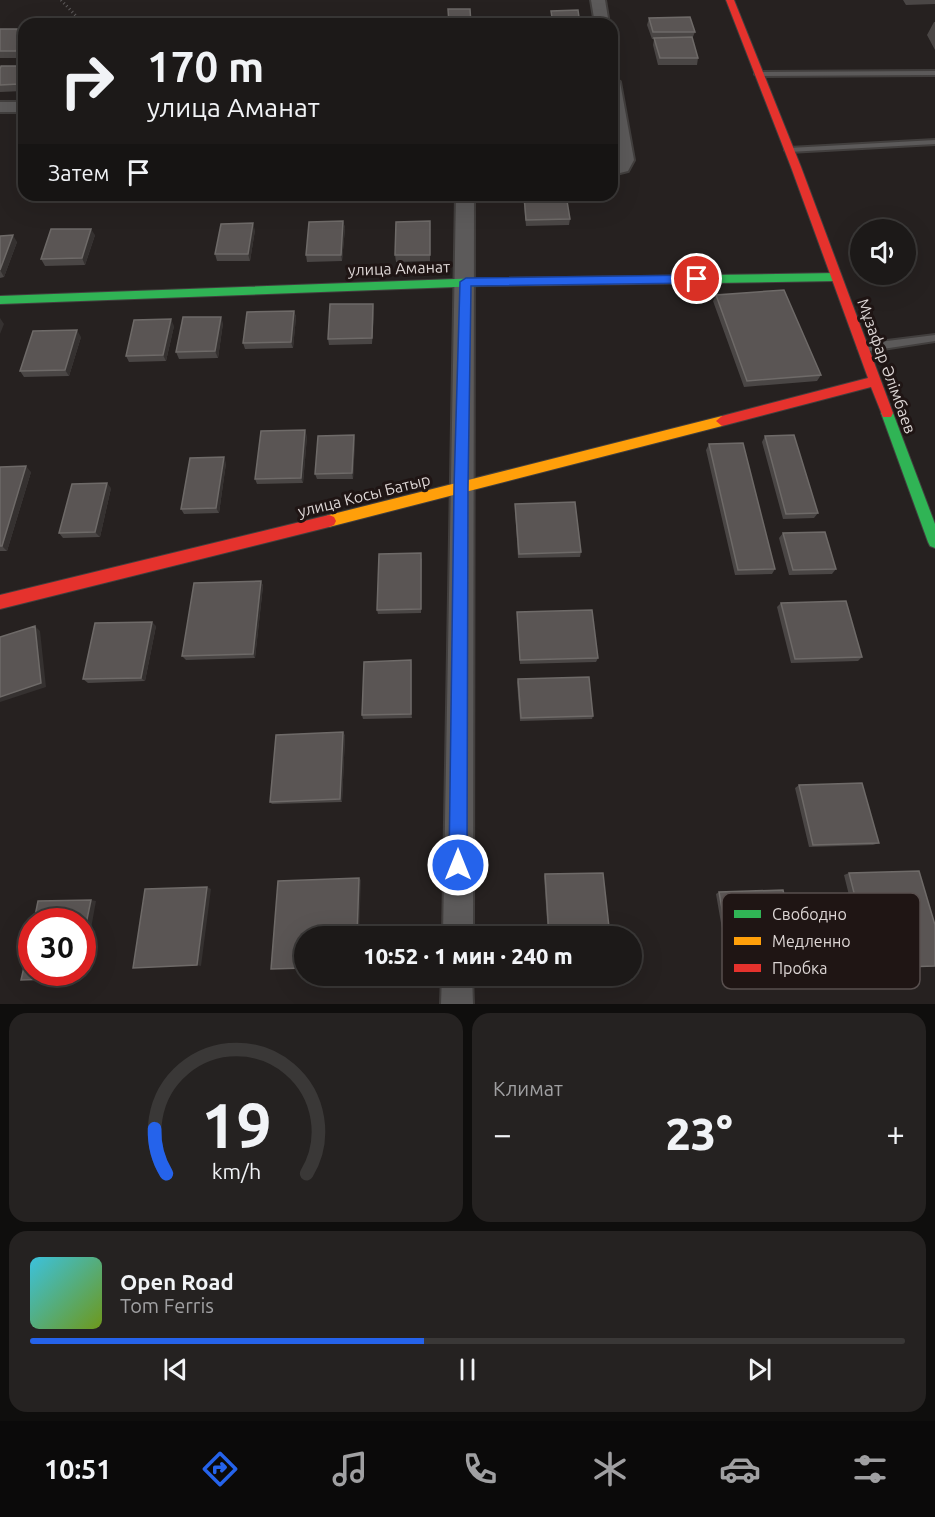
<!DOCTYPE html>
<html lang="ru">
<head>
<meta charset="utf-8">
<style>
	body { margin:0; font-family:Ubuntu,sans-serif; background:#252221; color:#f1f3f6; height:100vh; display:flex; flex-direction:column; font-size:22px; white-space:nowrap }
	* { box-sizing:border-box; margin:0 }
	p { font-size:20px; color:#a0a0a2 }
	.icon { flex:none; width:33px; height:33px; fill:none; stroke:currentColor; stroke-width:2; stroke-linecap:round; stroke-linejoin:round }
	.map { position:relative; height:1004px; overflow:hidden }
	.side { display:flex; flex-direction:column; gap:9px; padding:9px; background:#0f0e0d; flex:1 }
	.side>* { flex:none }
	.top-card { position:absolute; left:18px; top:18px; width:600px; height:183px; border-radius:18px; box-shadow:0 6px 24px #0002,0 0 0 2px #3a3837; background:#1c1918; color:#f1f3f6; overflow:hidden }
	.buttons { position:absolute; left:850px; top:219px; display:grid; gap:12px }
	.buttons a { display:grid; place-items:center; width:66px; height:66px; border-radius:50%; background:#1c1918; box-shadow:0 6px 24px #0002,0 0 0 2px #3a3837; font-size:30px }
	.speed { position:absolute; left:18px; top:908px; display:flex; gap:12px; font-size:30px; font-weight:700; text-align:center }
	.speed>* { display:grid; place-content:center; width:78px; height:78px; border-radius:50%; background:#1c1918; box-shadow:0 6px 24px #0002,0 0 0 2px #3a3837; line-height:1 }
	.speed .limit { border:9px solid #d22; background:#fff; color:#111 }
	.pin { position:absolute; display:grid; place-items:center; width:51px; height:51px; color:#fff; margin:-26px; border:3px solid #fff; border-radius:50%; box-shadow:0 2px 6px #0007 }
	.me { position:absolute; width:66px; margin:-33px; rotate:0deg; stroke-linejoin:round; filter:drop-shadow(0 0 4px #0008) }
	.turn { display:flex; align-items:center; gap:21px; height:126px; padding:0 30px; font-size:27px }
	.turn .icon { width:78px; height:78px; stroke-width:2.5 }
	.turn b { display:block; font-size:42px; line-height:51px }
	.then { display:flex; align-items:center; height:57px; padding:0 30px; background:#0003; gap:12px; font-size:22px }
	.big { font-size:45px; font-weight:800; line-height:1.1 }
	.side .tile { flex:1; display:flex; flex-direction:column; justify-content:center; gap:9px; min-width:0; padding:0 21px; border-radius:18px; background:#252221 }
	.side .dial { align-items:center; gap:0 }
	.dial svg { height:156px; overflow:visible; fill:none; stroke:#3a3837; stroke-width:7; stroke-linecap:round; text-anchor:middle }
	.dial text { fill:#f1f3f6; stroke:none }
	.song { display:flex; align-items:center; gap:18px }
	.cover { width:72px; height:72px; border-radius:9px; background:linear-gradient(135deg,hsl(190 70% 55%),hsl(80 70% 35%)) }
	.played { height:6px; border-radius:3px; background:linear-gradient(90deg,#2563eb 45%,#3a3837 45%) }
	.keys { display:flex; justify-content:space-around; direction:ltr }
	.heat { display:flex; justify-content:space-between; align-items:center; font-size:33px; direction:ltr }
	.side .tiles { flex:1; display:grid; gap:9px; grid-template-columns:1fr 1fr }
	.tile:last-child { grid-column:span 2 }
	.trip { position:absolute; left:294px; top:926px; width:348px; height:60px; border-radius:30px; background:#1c1918; box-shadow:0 6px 24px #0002,0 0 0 2px #3a3837; font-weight:800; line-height:60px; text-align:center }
	.dock { display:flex; height:96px; justify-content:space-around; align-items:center; background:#0b0a0a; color:#a0a0a2 }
	.dock .icon { width:42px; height:42px }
	.dock .selected { color:#2563eb }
	.dock b { font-size:27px; color:#f1f3f6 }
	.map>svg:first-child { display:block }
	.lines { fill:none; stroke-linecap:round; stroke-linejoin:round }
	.lane-casing { stroke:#423f3e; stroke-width:4 }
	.street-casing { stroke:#423f3e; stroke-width:4 }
	.fast-casing { stroke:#423f3e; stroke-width:2 }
	.slow-casing { stroke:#423f3e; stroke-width:2 }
	.jam-casing { stroke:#423f3e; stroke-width:2 }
	.path { stroke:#5f5c5c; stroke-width:3; stroke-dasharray:1 3; stroke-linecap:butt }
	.lane { fill:#5c5a5a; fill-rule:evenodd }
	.street { fill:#5c5a5a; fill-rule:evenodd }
	.fast { fill:#30b455; fill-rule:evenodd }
	.slow { fill:#ff9f0a; fill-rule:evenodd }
	.jam { fill:#e5322d; fill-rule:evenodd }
	.wall { fill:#4a4645 }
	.shaded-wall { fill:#353130 }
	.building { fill:#5a5554; stroke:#6e6a68; stroke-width:1.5 }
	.route { fill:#2563eb; stroke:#184099; stroke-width:1.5 }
	.labels { text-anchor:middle; stroke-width:6; stroke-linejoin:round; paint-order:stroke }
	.street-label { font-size:16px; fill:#ddd6d5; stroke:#1f1514 }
	.key { fill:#1f1514; stroke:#584f4e; stroke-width:1.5 }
	.key-label { font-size:16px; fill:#ddd6d5 }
</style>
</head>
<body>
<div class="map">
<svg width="935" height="1004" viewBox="0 0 935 1004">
	<rect width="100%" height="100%" fill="#262120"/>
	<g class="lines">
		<g class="lane-casing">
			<path id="lane" d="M 935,71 L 935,75 L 759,76 L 755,74 L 759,72 Z
				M 935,140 L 935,144 L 789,152 L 785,150 L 789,148 Z
				M 935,335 L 935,341 L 863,352 L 858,348 L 863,344 Z"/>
		</g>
		<g class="street-casing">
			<path id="street" d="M 591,0 L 605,0 L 609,24 L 595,24 Z
				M 612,77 L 620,82 L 634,160 L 628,171 L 612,175 L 612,164 L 618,160 L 612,127 Z
				M 0,102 L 24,102 L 24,112 L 0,112 Z
				M 456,195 L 474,195 L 473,936 L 443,936 Z
				M 442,975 L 472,975 L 473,1004 L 441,1004 Z"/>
		</g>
		<g class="fast-casing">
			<path id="fast" d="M 836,273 L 842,277 L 836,281 L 712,283 L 706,279 L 712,275 Z
				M 482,278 L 488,282 L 482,286 L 0,304 L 0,296 Z
				M 887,408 L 893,413 L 935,524 L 935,548 L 930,546 L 928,542 L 881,413 Z"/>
		</g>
		<g class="slow-casing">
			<path id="slow" d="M 712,275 L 718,279 L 712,283 L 482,286 L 476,282 L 482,278 Z
				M 722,416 L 728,421 L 722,426 L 329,527 L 324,525 L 322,521 L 324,517 L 329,515 Z"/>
		</g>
		<g class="jam-casing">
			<path id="jam" d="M 726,0 L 734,0 L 801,167 L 893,413 L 891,417 L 883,417 L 871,387 L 722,426 L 716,421 L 722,416 L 868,378 L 791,167 Z
				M 329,515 L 334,517 L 336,521 L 334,525 L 329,527 L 0,609 L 0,595 Z"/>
		</g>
		<path class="path" d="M 61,0 L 78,18 L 92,24"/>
		<use href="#lane" class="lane"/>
		<use href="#street" class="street"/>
		<use href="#fast" class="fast"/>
		<use href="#slow" class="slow"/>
		<use href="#jam" class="jam"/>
	</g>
	<path class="wall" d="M 903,0 L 935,0 L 935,4 L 906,5 Z
		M 649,18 L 695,32 L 692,39 L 698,58 L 697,65 L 658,65 L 653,45 L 654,39 L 652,39 L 647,25 Z
		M 934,22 L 935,22 L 935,50 L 927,35 Z
		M 0,29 L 24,29 L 19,58 L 0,58 Z
		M 24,66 L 23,91 L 0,92 L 0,69 Z
		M 523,195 L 566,195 L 570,219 L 569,225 L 526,226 Z
		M 343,221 L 345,228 L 342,261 L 307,262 L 306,255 Z
		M 430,221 L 430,261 L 396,262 L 395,255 Z
		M 255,230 L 250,261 L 217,261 L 215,254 Z
		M 95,235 L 85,265 L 45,266 L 41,259 Z
		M 0,236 L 17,242 L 4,277 L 0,278 Z
		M 716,295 L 821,375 L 817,381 L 744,387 L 713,301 Z
		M 373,304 L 374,310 L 372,344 L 329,345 L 328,339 Z
		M 294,311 L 296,317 L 293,348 L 245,349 L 243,343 Z
		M 223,323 L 218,358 L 179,359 L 176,352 Z
		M 174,326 L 166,361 L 129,362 L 126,356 Z
		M 81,337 L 69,376 L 24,377 L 20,371 Z
		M 354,435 L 355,441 L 353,479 L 317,479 L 315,474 Z
		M 307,436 L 303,483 L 257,484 L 255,479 Z
		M 765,436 L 818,513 L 814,518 L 783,519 L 762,442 Z
		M 709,444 L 775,569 L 772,574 L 735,575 L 706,450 Z
		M 226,463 L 219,513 L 184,514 L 181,509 Z
		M 0,467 L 31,472 L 7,551 L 0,551 Z
		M 111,488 L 100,537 L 63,538 L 59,533 Z
		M 515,504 L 581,552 L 580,557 L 518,558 L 515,509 Z
		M 783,533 L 836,569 L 832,574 L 789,575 L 779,538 Z
		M 422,558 L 421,613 L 378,614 L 377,610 Z
		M 261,581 L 263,586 L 255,658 L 186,660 L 182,656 Z
		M 781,603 L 862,657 L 858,661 L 791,663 L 777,607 Z
		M 517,612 L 598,658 L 596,662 L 520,664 L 517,616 Z
		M 156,626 L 145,681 L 88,683 L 83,679 Z
		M 412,664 L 412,718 L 363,719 L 362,715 Z
		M 518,679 L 593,716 L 592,719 L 520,721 L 517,682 Z
		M 343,732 L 345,736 L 342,802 L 272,804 L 270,802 Z
		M 799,785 L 879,843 L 873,845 L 809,847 L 795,788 Z
		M 849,873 L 935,966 L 867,968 L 844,875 Z
		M 545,874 L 610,936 L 548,936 L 544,876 Z
		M 719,892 L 799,966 L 729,969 L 716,894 Z"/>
	<path class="shaded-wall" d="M 24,33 L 24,47 L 19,58 L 16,51 Z
		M 24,73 L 24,88 L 23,91 L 19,84 Z
		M 343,221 L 345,228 L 342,261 L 341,255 Z
		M 253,223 L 255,230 L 250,261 L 248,254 Z
		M 91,229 L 95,235 L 85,265 L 82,258 Z
		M 13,235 L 17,242 L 4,277 L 0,270 Z
		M 373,304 L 374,310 L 372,344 L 372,338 Z
		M 294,311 L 296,317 L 293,348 L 291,342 Z
		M 221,317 L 223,323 L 218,358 L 215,351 Z
		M 0,318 L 4,324 L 0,334 Z
		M 171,319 L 174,326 L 166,361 L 163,355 Z
		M 77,330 L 81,337 L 69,376 L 65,370 Z
		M 305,430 L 307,436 L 303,483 L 301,478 Z
		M 354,435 L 355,441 L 353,479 L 352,473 Z
		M 224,457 L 226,463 L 219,513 L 216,508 Z
		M 26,466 L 31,472 L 7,551 L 2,546 Z
		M 107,483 L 111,488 L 100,537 L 95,532 Z
		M 261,581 L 263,586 L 255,658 L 253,654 Z
		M 152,622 L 156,626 L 145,681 L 141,678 Z
		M 35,626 L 40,631 L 46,687 L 0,702 L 0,697 Z
		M 411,660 L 412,664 L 412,718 L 411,714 Z
		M 343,732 L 345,736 L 342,802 L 340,799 Z
		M 359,878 L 361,880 L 359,936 L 357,936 Z
		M 207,887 L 211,889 L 201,966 L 197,965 Z
		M 91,900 L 96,901 L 82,978 L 76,978 L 77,972 L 82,972 L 82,943 Z"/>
	<path class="building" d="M 448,9 L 470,9 L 471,24 L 449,24 Z
		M 578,10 L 580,24 L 553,24 L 551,11 Z
		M 690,17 L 695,32 L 653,32 L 649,18 Z
		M 0,29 L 24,29 L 24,33 L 16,51 L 0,51 Z
		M 692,37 L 698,58 L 660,58 L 654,38 Z
		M 1,66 L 24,66 L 24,73 L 19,84 L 0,85 L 0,69 Z
		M 524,195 L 566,195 L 570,219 L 526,220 Z
		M 343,221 L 341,255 L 306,255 L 309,222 Z
		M 430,221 L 430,255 L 395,255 L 396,222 Z
		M 253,223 L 248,254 L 215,254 L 221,224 Z
		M 51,229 L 91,229 L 82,258 L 41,259 Z
		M 13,235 L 0,270 L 0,236 Z
		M 784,290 L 821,375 L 747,381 L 716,295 Z
		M 330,304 L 373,304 L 372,338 L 328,339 Z
		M 294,311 L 291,342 L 243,343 L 247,312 Z
		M 183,317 L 221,317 L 215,351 L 176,352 Z
		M 171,319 L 163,355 L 126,356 L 134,320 Z
		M 77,330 L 65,370 L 20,371 L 33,331 Z
		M 305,430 L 301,478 L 255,479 L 261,431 Z
		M 354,435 L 352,473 L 315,474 L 318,436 Z
		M 794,435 L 818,513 L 786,514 L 765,436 Z
		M 743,443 L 775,569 L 738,570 L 709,444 Z
		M 224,457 L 216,508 L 181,509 L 190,458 Z
		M 26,466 L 2,546 L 0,546 L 0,467 Z
		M 107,483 L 95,532 L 59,533 L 72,484 Z
		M 575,502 L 581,552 L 519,554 L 515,504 Z
		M 825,532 L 836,569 L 793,570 L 783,533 Z
		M 421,553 L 421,609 L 377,610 L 379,554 Z
		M 261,581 L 253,654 L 182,656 L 194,583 Z
		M 846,601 L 862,657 L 795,659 L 781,603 Z
		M 592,610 L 598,658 L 520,660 L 517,612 Z
		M 152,622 L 141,678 L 83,679 L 95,623 Z
		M 35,626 L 41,683 L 0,697 L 0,637 Z
		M 411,660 L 411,714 L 362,715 L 364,662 Z
		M 589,677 L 593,716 L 521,718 L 518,679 Z
		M 343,732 L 340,799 L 270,802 L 276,735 Z
		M 862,783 L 879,843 L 813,845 L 799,785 Z
		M 919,871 L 935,925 L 935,966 L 873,968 L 849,873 Z
		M 603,873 L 610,936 L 549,936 L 545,874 Z
		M 359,878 L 357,936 L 304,936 L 304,968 L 271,969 L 278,881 Z
		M 207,887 L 197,965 L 133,968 L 145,889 Z
		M 783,890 L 799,966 L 733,969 L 719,892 Z
		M 91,900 L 82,943 L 82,921 L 34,921 L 38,901 Z
		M 32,933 L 32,972 L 77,972 L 76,978 L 21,980 Z"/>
	<path class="route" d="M 697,275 L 703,279 L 697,283 L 471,286 L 468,488 L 467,865 L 464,871 L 458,874 L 452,871 L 449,865 L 454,488 L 460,282 L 466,278 Z"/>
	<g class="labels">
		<g class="street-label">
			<text transform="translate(399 268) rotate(-2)" y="6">улица Аманат</text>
			<text transform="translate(887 366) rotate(70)" y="6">Мұзафар Әлімбаев</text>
			<text transform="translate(364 495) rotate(-14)" y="6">улица Косы Батыр</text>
		</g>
	</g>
	<rect x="722" y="893" width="198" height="96" rx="9" class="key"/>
	<rect x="734" y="910" width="27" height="8" fill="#30b455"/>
	<rect x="734" y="937" width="27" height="8" fill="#ff9f0a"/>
	<rect x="734" y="964" width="27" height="8" fill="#e5322d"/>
	<g class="key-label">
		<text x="772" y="920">Свободно</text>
		<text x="772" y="947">Медленно</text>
		<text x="772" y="974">Пробка</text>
	</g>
</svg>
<div class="buttons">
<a><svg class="icon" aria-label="sound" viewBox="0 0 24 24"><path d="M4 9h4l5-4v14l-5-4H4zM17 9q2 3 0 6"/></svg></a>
</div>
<div class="speed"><div class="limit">30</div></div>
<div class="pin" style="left:697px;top:279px;background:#d93025"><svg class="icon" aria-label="arrive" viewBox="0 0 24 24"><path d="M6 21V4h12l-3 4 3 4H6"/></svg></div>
<svg class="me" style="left:458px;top:865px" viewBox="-20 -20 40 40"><circle r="17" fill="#2563eb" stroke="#fff" stroke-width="3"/><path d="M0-11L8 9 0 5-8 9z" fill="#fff"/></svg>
<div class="trip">10:52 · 1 мин · 240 m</div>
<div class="top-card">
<div class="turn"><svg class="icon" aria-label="right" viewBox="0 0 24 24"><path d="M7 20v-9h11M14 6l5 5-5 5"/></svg><div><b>170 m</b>улица Аманат</div></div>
<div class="then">Затем<svg class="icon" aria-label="arrive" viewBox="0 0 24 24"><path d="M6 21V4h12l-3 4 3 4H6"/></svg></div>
</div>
</div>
<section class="side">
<div class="tiles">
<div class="tile dial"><svg viewBox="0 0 100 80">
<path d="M14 69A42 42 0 1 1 86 69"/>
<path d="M14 69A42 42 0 0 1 8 46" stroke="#2563eb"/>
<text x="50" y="56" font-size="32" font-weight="700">19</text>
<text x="50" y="72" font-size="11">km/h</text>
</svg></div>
<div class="tile"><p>Климат</p>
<div class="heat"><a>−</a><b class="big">23°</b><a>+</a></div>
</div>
<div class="tile">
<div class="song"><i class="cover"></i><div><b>Open Road</b><p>Tom Ferris</p></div></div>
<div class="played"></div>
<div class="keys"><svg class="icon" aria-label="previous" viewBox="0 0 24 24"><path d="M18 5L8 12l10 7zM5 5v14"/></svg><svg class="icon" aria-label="pause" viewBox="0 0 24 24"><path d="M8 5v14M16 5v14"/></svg><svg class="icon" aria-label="next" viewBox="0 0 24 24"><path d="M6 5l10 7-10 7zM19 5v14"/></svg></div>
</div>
</div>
</section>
<nav class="dock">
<b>10:51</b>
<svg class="icon selected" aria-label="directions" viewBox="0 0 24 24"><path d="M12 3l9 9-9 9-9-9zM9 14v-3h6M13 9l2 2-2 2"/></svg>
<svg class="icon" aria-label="music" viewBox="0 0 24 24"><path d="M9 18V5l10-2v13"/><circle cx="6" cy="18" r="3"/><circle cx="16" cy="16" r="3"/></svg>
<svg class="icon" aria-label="phone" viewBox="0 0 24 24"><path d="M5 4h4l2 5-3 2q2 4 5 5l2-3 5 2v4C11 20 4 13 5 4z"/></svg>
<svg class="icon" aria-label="climate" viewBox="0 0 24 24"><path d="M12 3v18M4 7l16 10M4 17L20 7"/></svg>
<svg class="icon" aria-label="car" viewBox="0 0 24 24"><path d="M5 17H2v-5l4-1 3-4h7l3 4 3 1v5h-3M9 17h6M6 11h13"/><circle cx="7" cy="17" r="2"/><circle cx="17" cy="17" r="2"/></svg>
<svg class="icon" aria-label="filters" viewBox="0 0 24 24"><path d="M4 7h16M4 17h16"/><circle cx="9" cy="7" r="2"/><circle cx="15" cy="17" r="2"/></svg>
</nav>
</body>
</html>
